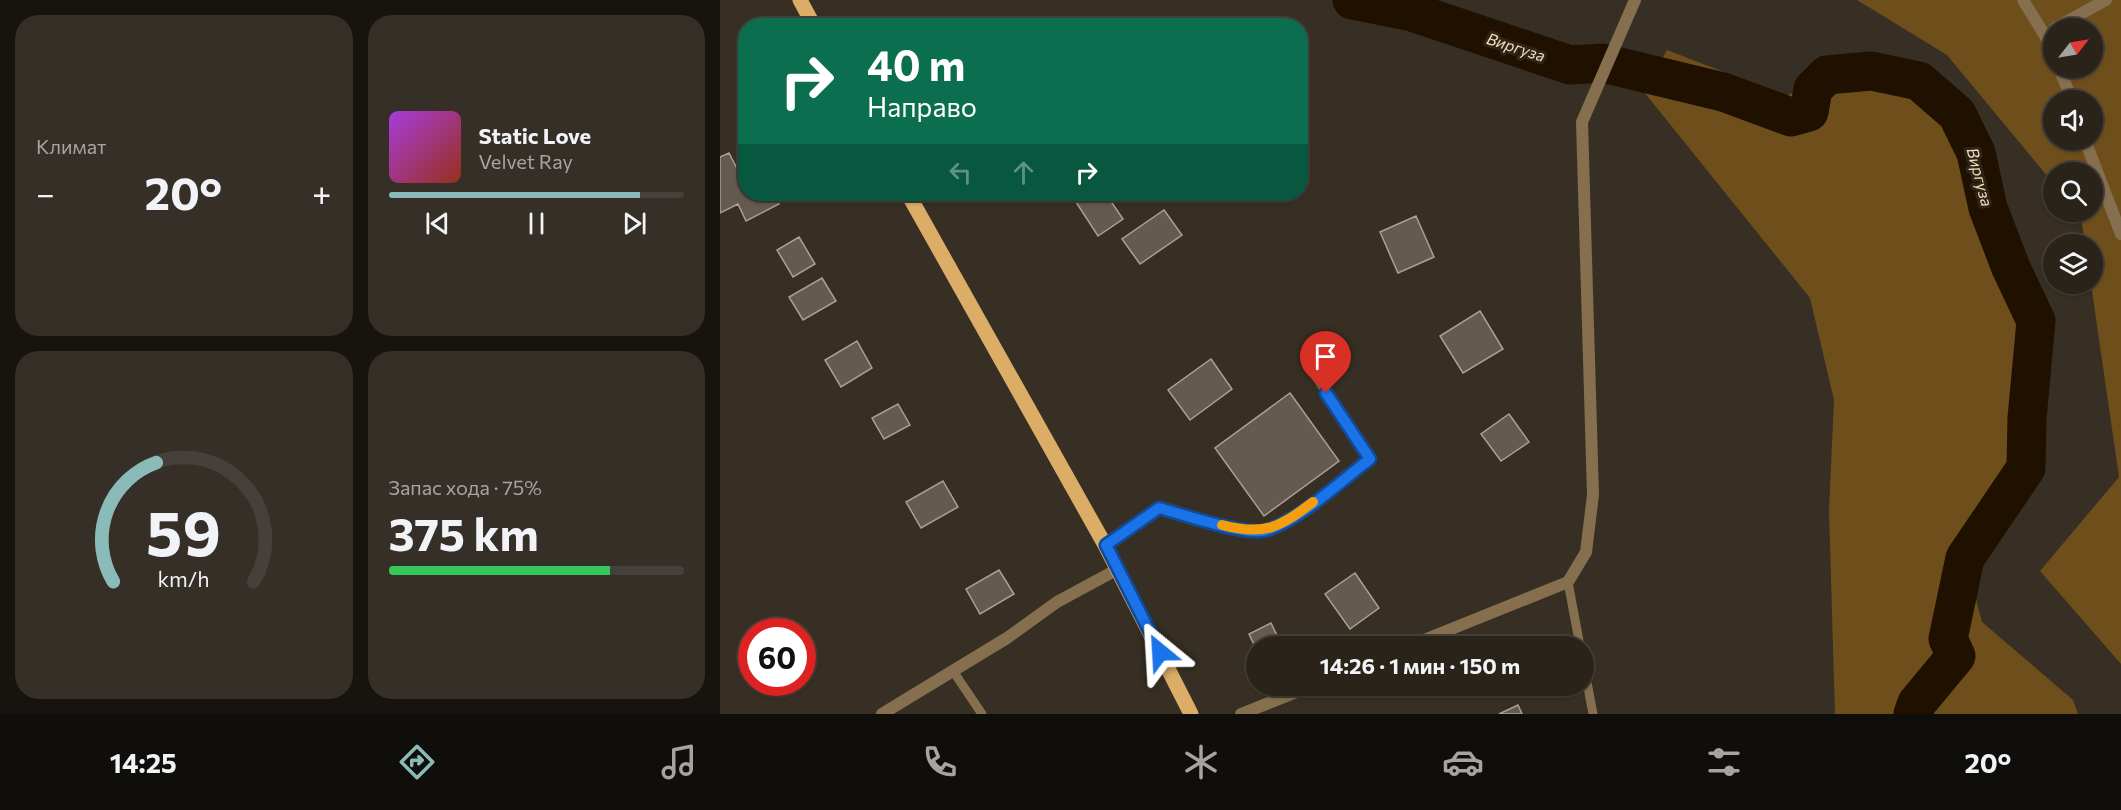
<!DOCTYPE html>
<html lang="ru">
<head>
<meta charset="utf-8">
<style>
	body { margin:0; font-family:Commissioner,sans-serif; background:#352f27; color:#f1f3f6; height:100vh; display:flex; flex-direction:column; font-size:22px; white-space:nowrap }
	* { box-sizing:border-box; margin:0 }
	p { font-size:20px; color:#a5a4a2 }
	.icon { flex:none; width:33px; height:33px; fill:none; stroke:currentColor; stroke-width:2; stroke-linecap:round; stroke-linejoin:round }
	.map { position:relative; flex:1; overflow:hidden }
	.details { display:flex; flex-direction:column; gap:15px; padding:15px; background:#17130e; width:720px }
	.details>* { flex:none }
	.banner { position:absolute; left:18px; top:18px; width:570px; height:183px; border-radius:24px; box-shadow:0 2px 4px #0004,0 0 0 2px #454039; background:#0b6e4f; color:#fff; overflow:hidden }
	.needle { width:39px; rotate:59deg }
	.fabs { position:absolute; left:1323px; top:18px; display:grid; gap:12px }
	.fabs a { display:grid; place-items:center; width:60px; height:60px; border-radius:50%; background:#29231a; box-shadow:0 2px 4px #0004,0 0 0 2px #454039; font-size:30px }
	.speed { position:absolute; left:18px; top:618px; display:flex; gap:12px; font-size:30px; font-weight:700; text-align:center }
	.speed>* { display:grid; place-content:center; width:78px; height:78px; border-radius:50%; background:#29231a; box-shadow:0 2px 4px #0004,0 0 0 2px #454039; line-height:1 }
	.speed .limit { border:9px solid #d22; background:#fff; color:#111 }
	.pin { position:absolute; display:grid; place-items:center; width:51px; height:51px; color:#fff; margin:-62px -26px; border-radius:50% 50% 50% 0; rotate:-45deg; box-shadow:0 0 6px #0007 }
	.pin .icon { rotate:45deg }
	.me { position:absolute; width:66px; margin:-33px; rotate:333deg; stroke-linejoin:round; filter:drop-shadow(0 0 4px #0008) }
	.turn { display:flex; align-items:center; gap:21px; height:126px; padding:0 30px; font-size:27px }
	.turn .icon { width:78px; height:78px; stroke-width:2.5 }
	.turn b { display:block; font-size:42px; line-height:51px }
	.lanes { display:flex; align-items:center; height:57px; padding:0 30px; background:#0003; justify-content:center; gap:30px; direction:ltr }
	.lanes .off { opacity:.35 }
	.big { font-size:45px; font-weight:700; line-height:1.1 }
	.details .tile { flex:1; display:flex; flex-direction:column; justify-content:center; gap:9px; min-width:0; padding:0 21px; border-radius:24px; background:#352f27 }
	.details .dial { align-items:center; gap:0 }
	.dial svg { height:156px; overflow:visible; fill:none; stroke:#454039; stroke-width:7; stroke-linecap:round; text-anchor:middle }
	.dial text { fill:#f1f3f6; stroke:none }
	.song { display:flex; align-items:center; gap:18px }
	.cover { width:72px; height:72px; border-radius:9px; background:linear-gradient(135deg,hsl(280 70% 55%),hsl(10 70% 35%)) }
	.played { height:6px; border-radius:3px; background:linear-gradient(90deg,#8bbbb9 85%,#454039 85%) }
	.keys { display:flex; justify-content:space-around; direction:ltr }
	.heat { display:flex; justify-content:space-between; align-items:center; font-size:33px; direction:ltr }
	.charge { height:9px; border-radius:4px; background:linear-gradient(90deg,#34c759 75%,#454039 0) }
	.details .tiles { flex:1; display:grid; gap:15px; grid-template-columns:repeat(2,1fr) }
	.trip { position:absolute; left:526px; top:636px; width:348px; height:60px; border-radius:30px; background:#29231a; box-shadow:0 2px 4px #0004,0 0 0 2px #454039; font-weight:700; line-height:60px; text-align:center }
	.tabs { display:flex; height:96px; justify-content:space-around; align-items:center; background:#100e0a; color:#a5a4a2 }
	.tabs .icon { width:42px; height:42px }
	.tabs .selected { color:#8bbbb9 }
	.tabs b { font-size:27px; color:#f1f3f6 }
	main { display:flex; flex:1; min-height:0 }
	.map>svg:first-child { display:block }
	.green { fill:#6e4f1b; fill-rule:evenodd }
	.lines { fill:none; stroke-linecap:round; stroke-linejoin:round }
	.river { stroke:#201000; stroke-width:39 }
	.building { fill:#645a4e; stroke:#aba193; stroke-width:1.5 }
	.lane { stroke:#856f4f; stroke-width:9 }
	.street { stroke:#856f4f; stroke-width:12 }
	.primary { stroke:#dbad67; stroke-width:15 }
	.route-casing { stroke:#114b97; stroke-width:15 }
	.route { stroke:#1a73e8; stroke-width:10 }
	.slow { stroke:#f59e0b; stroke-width:10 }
	.labels { text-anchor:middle; stroke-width:6; stroke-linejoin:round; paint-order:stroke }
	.water-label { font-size:16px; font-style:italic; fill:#f8dcb4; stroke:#2d2519 }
</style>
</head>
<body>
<main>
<section class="details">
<div class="tiles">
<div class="tile"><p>Климат</p>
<div class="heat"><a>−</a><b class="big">20°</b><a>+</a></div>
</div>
<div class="tile">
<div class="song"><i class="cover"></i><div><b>Static Love</b><p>Velvet Ray</p></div></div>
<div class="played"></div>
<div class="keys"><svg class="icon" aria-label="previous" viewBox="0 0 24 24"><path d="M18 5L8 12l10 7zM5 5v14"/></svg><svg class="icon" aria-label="pause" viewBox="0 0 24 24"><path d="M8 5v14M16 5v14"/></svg><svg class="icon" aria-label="next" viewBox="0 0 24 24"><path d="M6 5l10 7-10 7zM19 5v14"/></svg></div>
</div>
<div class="tile dial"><svg viewBox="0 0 100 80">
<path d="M14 69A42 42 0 1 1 86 69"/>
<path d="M14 69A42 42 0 0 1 36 8" stroke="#8bbbb9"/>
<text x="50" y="56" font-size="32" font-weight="700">59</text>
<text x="50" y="72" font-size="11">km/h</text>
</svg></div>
<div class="tile"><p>Запас хода · 75%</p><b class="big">375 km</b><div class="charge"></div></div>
</div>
</section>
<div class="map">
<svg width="1401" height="714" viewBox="0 0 1401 714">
	<rect width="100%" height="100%" fill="#372f23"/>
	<path class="green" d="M 1137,0 L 1401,0 L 1401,664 L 1320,571 L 1399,477 L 1371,284 L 1372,244 L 1365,244 L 1361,217 L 1357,212 L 1372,212 L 1372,172 L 1334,172 L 1333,183 L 1227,55 ZM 1334,28 L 1372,28 L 1372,68 L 1334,68 ZM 1334,100 L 1372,100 L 1372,140 L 1334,140 Z
		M 947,50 L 1066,96 L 1107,75 L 1151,71 L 1199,81 L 1237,114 L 1256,153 L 1268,208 L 1291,268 L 1316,321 L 1307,418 L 1306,468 L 1245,558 L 1262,622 L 1353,700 L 1358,714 L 1115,714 L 1109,511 L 1114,400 L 1090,298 L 924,92 Z"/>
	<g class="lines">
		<path class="river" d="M 632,0 L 692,12 L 850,65 L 883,63 L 1003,92 L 1071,117 L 1089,112 L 1093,89 L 1107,75 L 1151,71 L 1199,81 L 1237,114 L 1256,153 L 1268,208 L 1291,268 L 1316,321 L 1307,418 L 1306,468 L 1245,558 L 1228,639 L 1236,656 L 1197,703 L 1193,714"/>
	</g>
	<path class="building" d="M 9,153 L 23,180 L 26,178 L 26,194 L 54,194 L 59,204 L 26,221 L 18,204 L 0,213 L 0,157 Z
		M 363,194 L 386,194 L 403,219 L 378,236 L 354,199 Z
		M 444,210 L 462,235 L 420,264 L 402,239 Z
		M 696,216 L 714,257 L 678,273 L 660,232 Z
		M 79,237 L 95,264 L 73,277 L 57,250 Z
		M 102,278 L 116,301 L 83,320 L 69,297 Z
		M 760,311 L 783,349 L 743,373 L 720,336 Z
		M 137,341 L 152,368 L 121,387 L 105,360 Z
		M 491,359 L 512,389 L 470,420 L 448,390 Z
		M 570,393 L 619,461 L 544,516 L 495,448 Z
		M 178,404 L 190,425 L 164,439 L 152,418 Z
		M 789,414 L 809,442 L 781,461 L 761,434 Z
		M 223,481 L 238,507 L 201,528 L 186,502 Z
		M 279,570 L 294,594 L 260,614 L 246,589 Z
		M 635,573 L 659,608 L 630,629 L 605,594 Z
		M 551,623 L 562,646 L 537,646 L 537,651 L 529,634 Z
		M 798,705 L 802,714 L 779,714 Z"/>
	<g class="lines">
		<path class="lane" d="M 385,545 L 439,508 C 462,514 527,537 547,530 C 579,520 622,480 650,459 L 596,377
			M 848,582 L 860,646
			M 864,666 L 873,714
			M 233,671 L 262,714"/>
		<path class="street" d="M 1303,0 L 1324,34 L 1334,55
			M 1335,28 L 1386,0
			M 1339,68 L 1352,100
			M 1365,140 L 1401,234
			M 689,646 L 848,582 L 866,552 L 873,495 L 862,122 L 915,0
			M 162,714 L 287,638 L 337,602 L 398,569
			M 521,714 L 592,686"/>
		<path class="primary" d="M 80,0 L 94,26
			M 188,194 L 385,545 L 471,714"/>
	</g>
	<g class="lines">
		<g class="route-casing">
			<path id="route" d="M 440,652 L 386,545 L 439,508 C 462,514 527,537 547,530 C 580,520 622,480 650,459 L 606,393"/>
		</g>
		<use href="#route" class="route"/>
		<path class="slow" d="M 502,525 C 544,536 559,528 593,502"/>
	</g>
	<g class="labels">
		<g class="water-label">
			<text transform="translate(796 47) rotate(18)" y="6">Виргуза</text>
			<text transform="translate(1260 177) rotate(75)" y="6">Виргуза</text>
		</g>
	</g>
</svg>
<div class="fabs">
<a><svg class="needle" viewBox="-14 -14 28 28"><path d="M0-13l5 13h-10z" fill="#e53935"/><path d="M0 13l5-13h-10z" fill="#a5a4a2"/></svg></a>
<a><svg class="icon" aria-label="sound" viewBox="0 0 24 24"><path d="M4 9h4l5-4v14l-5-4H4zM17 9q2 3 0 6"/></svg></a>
<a><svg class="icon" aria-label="search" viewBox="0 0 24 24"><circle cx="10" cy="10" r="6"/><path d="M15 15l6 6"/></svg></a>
<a><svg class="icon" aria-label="layers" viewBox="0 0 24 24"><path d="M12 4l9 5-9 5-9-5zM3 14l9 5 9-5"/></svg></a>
</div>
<div class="speed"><div class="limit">60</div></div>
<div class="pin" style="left:606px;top:393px;background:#d93025"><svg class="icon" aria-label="arrive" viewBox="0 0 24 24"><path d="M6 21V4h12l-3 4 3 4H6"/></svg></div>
<svg class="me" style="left:440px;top:652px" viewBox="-20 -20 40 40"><path d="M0-17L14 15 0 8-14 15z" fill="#1a73e8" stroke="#fff" stroke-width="4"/></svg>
<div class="trip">14:26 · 1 мин · 150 m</div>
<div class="banner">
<div class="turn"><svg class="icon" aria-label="right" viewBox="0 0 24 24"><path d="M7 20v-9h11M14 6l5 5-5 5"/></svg><div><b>40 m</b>Направо</div></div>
<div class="lanes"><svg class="icon off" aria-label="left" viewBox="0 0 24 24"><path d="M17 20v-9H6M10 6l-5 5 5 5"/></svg><svg class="icon off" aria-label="ahead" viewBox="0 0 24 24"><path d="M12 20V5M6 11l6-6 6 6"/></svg><svg class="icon" aria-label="right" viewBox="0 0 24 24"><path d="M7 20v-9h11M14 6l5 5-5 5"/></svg></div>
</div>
</div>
</main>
<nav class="tabs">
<b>14:25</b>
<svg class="icon selected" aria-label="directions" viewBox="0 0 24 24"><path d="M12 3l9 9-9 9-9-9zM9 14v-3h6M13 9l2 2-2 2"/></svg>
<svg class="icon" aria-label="music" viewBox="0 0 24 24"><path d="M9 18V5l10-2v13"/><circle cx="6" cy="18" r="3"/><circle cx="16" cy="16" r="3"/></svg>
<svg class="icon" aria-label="phone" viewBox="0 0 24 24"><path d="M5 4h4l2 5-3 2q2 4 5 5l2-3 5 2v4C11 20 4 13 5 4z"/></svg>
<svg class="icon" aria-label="climate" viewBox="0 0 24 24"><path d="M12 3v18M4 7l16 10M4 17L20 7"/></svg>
<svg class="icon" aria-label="car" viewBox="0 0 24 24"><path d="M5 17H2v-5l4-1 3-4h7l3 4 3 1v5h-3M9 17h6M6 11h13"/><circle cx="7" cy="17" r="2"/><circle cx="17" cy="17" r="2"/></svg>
<svg class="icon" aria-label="filters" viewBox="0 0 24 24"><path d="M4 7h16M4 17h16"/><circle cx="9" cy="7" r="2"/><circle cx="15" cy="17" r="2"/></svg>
<b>20°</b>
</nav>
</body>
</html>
